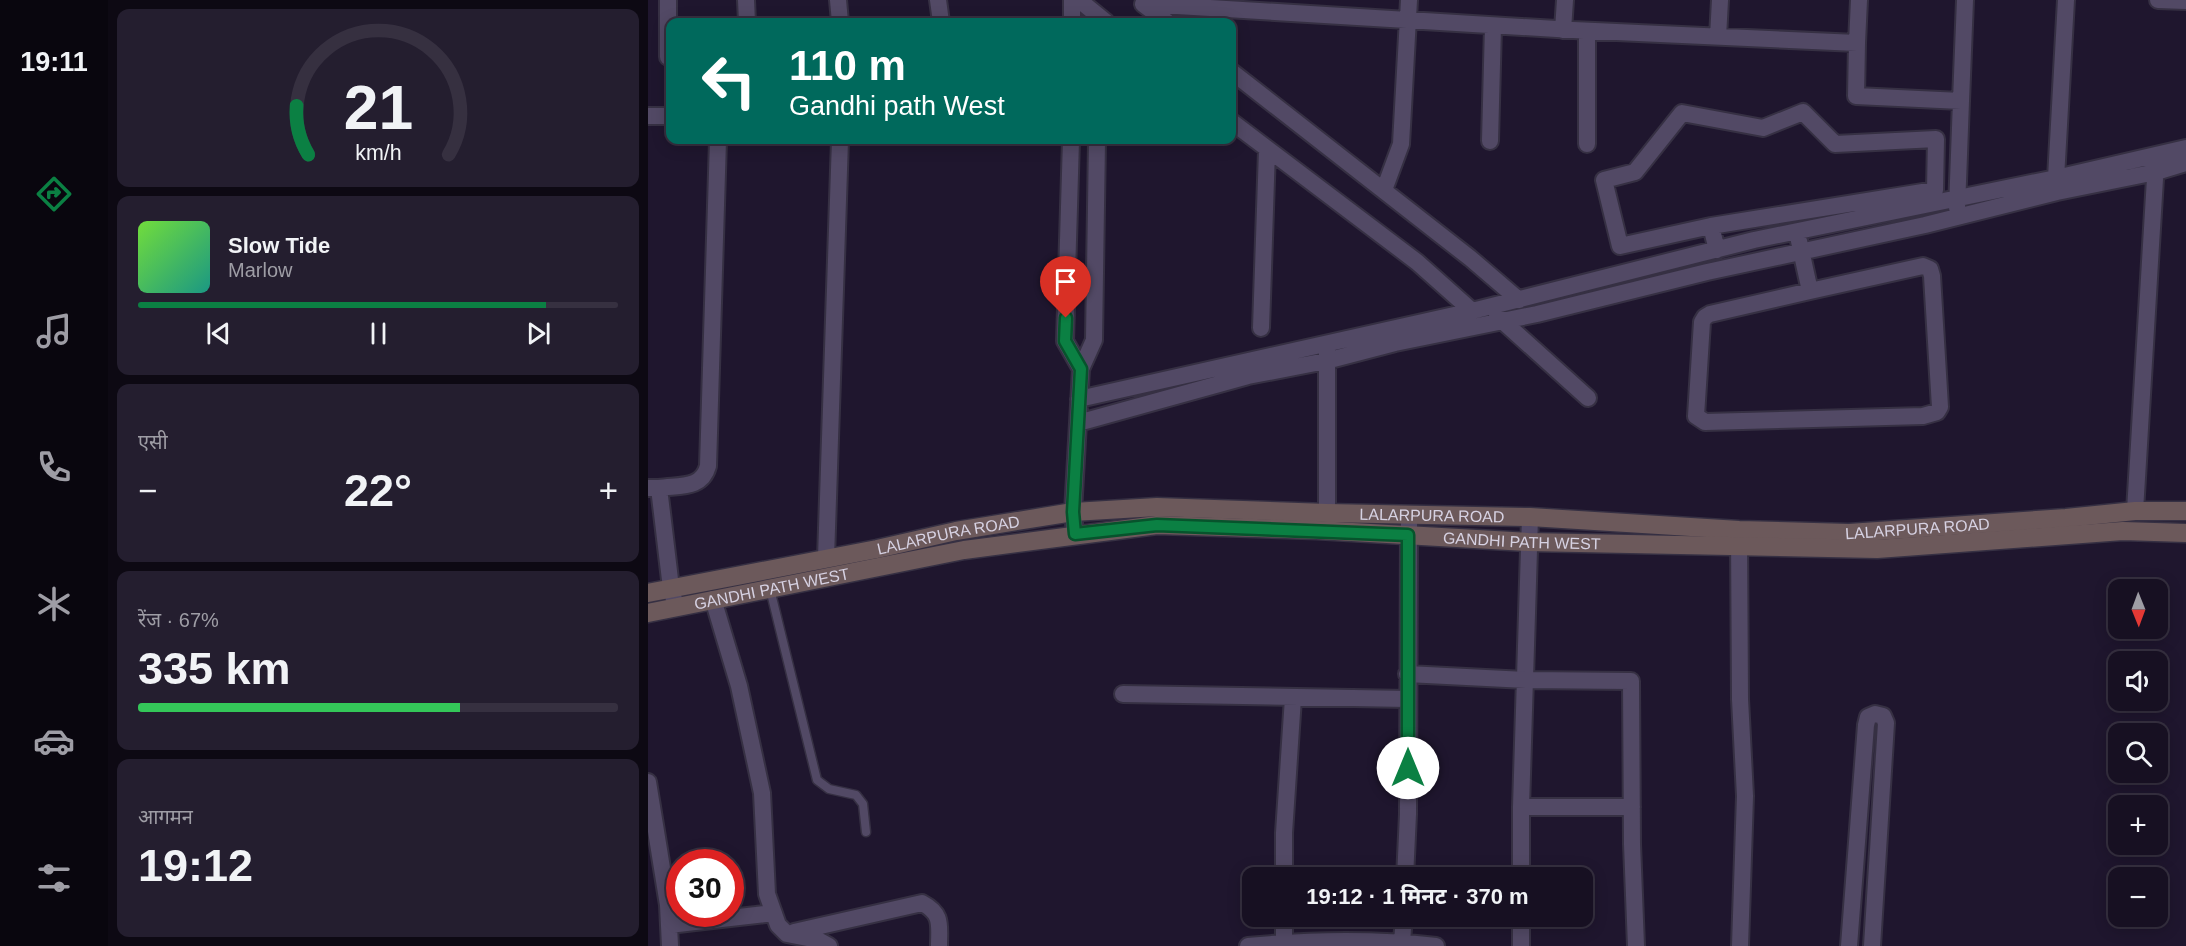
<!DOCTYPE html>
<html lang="hi">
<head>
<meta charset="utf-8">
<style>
	body { margin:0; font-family:Arial,"Noto Sans Devanagari",sans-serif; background:#241e2f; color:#f1f3f6; height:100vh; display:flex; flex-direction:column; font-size:22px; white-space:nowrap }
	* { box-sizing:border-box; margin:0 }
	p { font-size:20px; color:#9e9da5 }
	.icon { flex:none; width:33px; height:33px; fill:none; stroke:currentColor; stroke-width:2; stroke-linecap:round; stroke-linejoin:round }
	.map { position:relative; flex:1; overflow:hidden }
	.details { display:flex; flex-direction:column; gap:9px; padding:9px; background:#0d0913; width:540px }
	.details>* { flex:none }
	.guide { position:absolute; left:18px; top:18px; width:570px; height:126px; border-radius:12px; box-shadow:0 3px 15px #0003,0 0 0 2px #363040; background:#00695c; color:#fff; overflow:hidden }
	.needle { width:39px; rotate:179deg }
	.tools { position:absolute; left:1460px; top:579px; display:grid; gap:12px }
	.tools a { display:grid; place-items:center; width:60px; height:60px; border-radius:12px; background:#171022; box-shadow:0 3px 15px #0003,0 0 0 2px #363040; font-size:30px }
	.speed { position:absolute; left:18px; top:849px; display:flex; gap:12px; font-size:30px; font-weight:700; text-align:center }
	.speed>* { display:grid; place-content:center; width:78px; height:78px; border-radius:50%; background:#171022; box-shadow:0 3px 15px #0003,0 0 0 2px #363040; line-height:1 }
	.speed .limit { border:9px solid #d22; background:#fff; color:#111 }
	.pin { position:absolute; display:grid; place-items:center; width:51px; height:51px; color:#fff; margin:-62px -26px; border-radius:50% 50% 50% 0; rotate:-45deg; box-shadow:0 0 6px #0007 }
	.pin .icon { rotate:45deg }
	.me { position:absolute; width:66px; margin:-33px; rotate:0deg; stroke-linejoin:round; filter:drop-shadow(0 0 4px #0008) }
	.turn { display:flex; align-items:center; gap:21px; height:126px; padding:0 24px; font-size:27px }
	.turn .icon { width:78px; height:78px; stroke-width:2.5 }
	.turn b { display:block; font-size:42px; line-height:51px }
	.big { font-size:45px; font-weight:700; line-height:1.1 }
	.details .card { flex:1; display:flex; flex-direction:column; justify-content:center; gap:9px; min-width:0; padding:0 21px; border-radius:12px; background:#241e2f }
	.details .dial { align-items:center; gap:0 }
	.dial svg { height:156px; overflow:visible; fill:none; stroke:#363040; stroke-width:7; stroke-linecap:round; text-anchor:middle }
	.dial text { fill:#f1f3f6; stroke:none }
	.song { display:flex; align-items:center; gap:18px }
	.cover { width:72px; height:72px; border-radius:9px; background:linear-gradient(135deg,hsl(100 70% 55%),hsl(170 70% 35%)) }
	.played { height:6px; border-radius:3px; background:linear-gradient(90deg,#0b8043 85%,#363040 85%) }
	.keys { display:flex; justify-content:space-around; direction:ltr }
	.heat { display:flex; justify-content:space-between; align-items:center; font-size:33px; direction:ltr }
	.charge { height:9px; border-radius:4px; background:linear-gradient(90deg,#34c759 67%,#363040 0) }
	.trip { position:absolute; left:594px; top:867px; width:351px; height:60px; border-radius:12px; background:#171022; box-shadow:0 3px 15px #0003,0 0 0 2px #363040; font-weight:700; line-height:60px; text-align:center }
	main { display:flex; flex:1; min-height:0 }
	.dock { display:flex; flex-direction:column; width:108px; justify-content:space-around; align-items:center; background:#09060e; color:#9e9da5 }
	.dock .icon { width:42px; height:42px }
	.dock .current { color:#0b8043 }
	.dock b { font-size:27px; color:#f1f3f6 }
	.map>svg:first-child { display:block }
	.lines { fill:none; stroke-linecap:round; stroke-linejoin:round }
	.lane-casing { stroke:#363043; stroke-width:11 }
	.street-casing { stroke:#363043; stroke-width:20 }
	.secondary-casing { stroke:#363043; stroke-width:21 }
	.lane { stroke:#524965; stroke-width:8 }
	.street { stroke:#524965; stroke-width:16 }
	.secondary { stroke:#6c595b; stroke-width:18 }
	.route-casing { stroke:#07532c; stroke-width:15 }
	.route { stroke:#0b8043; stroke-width:10 }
	.labels { text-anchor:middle; stroke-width:6; stroke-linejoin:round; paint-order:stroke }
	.street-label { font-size:16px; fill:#d6d1e2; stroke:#160d24 }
</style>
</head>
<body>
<main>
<nav class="dock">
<b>19:11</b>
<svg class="icon current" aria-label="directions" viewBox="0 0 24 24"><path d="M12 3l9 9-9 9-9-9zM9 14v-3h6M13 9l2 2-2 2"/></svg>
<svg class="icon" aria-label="music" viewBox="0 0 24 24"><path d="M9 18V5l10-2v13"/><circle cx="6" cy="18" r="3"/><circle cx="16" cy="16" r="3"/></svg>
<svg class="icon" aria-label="phone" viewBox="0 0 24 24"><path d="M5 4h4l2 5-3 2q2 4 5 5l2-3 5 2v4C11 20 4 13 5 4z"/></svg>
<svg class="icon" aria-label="climate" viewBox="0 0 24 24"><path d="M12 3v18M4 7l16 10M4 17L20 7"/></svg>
<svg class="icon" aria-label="car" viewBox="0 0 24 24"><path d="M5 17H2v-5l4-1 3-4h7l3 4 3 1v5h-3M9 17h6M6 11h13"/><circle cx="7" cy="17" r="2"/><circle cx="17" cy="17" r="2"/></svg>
<svg class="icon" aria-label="filters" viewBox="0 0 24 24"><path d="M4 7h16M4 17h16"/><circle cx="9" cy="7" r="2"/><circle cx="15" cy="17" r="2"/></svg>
</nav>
<section class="details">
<div class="card dial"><svg viewBox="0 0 100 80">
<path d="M14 69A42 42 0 1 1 86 69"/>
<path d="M14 69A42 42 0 0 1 8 44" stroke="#0b8043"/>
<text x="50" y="56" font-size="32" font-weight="700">21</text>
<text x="50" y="72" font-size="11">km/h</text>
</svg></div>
<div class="card">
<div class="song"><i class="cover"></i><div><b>Slow Tide</b><p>Marlow</p></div></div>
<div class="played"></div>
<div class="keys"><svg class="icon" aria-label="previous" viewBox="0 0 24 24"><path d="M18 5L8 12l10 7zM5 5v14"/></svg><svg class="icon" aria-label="pause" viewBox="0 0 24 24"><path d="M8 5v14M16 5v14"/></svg><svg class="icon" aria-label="next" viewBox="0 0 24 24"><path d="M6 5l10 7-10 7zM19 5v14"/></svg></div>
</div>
<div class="card"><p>एसी</p>
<div class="heat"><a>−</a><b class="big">22°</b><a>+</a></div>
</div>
<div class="card"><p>रेंज · 67%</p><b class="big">335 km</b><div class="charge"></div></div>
<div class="card"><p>आगमन</p><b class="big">19:12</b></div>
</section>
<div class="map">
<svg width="1538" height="946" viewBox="0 0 1538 946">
	<rect width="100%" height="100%" fill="#1f162e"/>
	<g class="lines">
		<g class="lane-casing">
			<path id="lane" d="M 122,589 L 169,780 L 181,789 L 208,795 L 215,804 L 218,832"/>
		</g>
		<g class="street-casing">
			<path id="street" d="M 98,0 L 99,22
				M 190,0 L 192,22
				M 290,0 L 293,22
				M 431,0 L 458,22
				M 1510,0 L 1538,1
				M 495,4 L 519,22
				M 496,4 L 925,30 L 1209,43 L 1208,96 L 1313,101 L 1309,208
				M 424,22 L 424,0
				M 915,30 L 917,0
				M 939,31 L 939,144
				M 1070,37 L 1072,0
				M 1209,43 L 1211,0
				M 20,57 L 20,0
				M 584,72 L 822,258 L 871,300
				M 1313,101 L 1317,0
				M 0,116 L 22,116
				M 584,122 L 769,262 L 824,311
				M 423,140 L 417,341 L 433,369
				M 842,141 L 845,26
				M 1408,178 L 1418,0
				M 736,190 L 753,144 L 761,0
				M 1063,226 L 1287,190 L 1288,139 L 1187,144 L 1155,112 L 1115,128 L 1034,113 L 987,172 L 956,180 L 972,246 L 1063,226 L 1069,250
				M 1151,241 L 1162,291 L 1275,266 L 1282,269 L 1284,276 L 1292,407 L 1289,412 L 1275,416 L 1057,422 L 1048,416 L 1054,322 L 1057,317 L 1062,314 L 1162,291
				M 849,316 L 940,398
				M 613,328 L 619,150
				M 679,350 L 679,513
				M 431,399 L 824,311 L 1106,240 L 1408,178 L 1538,148
				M 430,423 L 600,376 L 678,361 L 747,343 L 889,314 L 1059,272 L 1277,225 L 1409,192 L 1508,172 L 1538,163
				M 1,488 L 11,488 L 23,588 L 28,607
				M 11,488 C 32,485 54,489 60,466 L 70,140
				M 1487,511 L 1508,162
				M 1091,533 L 1092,699 L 1097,796 L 1092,946
				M 427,534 L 425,512 L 433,369 L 446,340 L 449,140
				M 178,558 L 192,140
				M 65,599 L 91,686 L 114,793 L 119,894 L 130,925 L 139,934 L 170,940 L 181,946
				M 759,674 L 878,680 L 983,681 L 984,844 L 988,946
				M 475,694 L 760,699
				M 0,782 L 20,905 L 22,946
				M 873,807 L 984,807
				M 636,878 L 636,833 L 645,698
				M 757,878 L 760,814 L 761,521
				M 873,878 L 873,807 L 882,517
				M 21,925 L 126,913
				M 146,932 L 274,903 C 295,914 291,925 291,946
				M 754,942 L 756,916
				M 636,943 L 636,916
				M 600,946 C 662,940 727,939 788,946
				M 873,946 L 873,916
				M 1201,946 L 1218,725 L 1220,717 L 1227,714 L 1235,716 L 1238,723 L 1224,946"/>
		</g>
		<g class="secondary-casing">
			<g id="secondary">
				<path id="s1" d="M 0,593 L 229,549 L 308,531 L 425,512 L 509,507 L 679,513 L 882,517 L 1091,530 L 1201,533 L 1418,518 L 1487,511 L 1538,511"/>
				<path id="s2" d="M 0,613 L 316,550 L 509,525 L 669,530 L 880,542 L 1229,549 L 1475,531 L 1538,533"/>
			</g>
		</g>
		<use href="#lane" class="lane"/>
		<use href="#street" class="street"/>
		<use href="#secondary" class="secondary"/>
	</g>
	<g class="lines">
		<g class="route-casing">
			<path id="route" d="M 418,318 L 417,341 L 433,369 L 425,512 L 427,534 L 509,525 L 760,535 L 760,768"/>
		</g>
		<use href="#route" class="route"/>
	</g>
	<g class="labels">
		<g class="street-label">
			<text dy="6" stroke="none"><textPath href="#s1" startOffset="792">LALARPURA ROAD</textPath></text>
			<text dy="6" stroke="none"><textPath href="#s1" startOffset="1278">LALARPURA ROAD</textPath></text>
			<text dy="6" stroke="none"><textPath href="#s1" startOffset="306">LALARPURA ROAD</textPath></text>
			<text dy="6" stroke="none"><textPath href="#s2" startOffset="882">GANDHI PATH WEST</textPath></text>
			<text dy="6" stroke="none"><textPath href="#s2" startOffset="126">GANDHI PATH WEST</textPath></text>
		</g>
	</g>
</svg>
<div class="tools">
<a><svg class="needle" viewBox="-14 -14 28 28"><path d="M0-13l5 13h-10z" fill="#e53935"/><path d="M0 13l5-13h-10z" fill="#9e9da5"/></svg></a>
<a><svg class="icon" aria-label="sound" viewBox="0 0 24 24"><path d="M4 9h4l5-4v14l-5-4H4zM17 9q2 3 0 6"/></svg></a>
<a><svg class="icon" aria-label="search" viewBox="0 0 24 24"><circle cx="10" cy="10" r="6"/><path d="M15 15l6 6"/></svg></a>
<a>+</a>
<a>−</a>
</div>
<div class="speed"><div class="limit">30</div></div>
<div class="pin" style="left:418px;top:318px;background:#d93025"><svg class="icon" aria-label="arrive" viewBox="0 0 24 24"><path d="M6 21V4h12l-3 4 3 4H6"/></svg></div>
<svg class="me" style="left:760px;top:768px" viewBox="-20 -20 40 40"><circle r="19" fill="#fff"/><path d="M0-13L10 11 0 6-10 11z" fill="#0b8043"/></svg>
<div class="trip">19:12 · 1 मिनट · 370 m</div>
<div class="guide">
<div class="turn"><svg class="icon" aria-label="left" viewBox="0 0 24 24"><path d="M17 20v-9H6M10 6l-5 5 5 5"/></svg><div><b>110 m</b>Gandhi path West</div></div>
</div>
</div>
</main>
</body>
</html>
